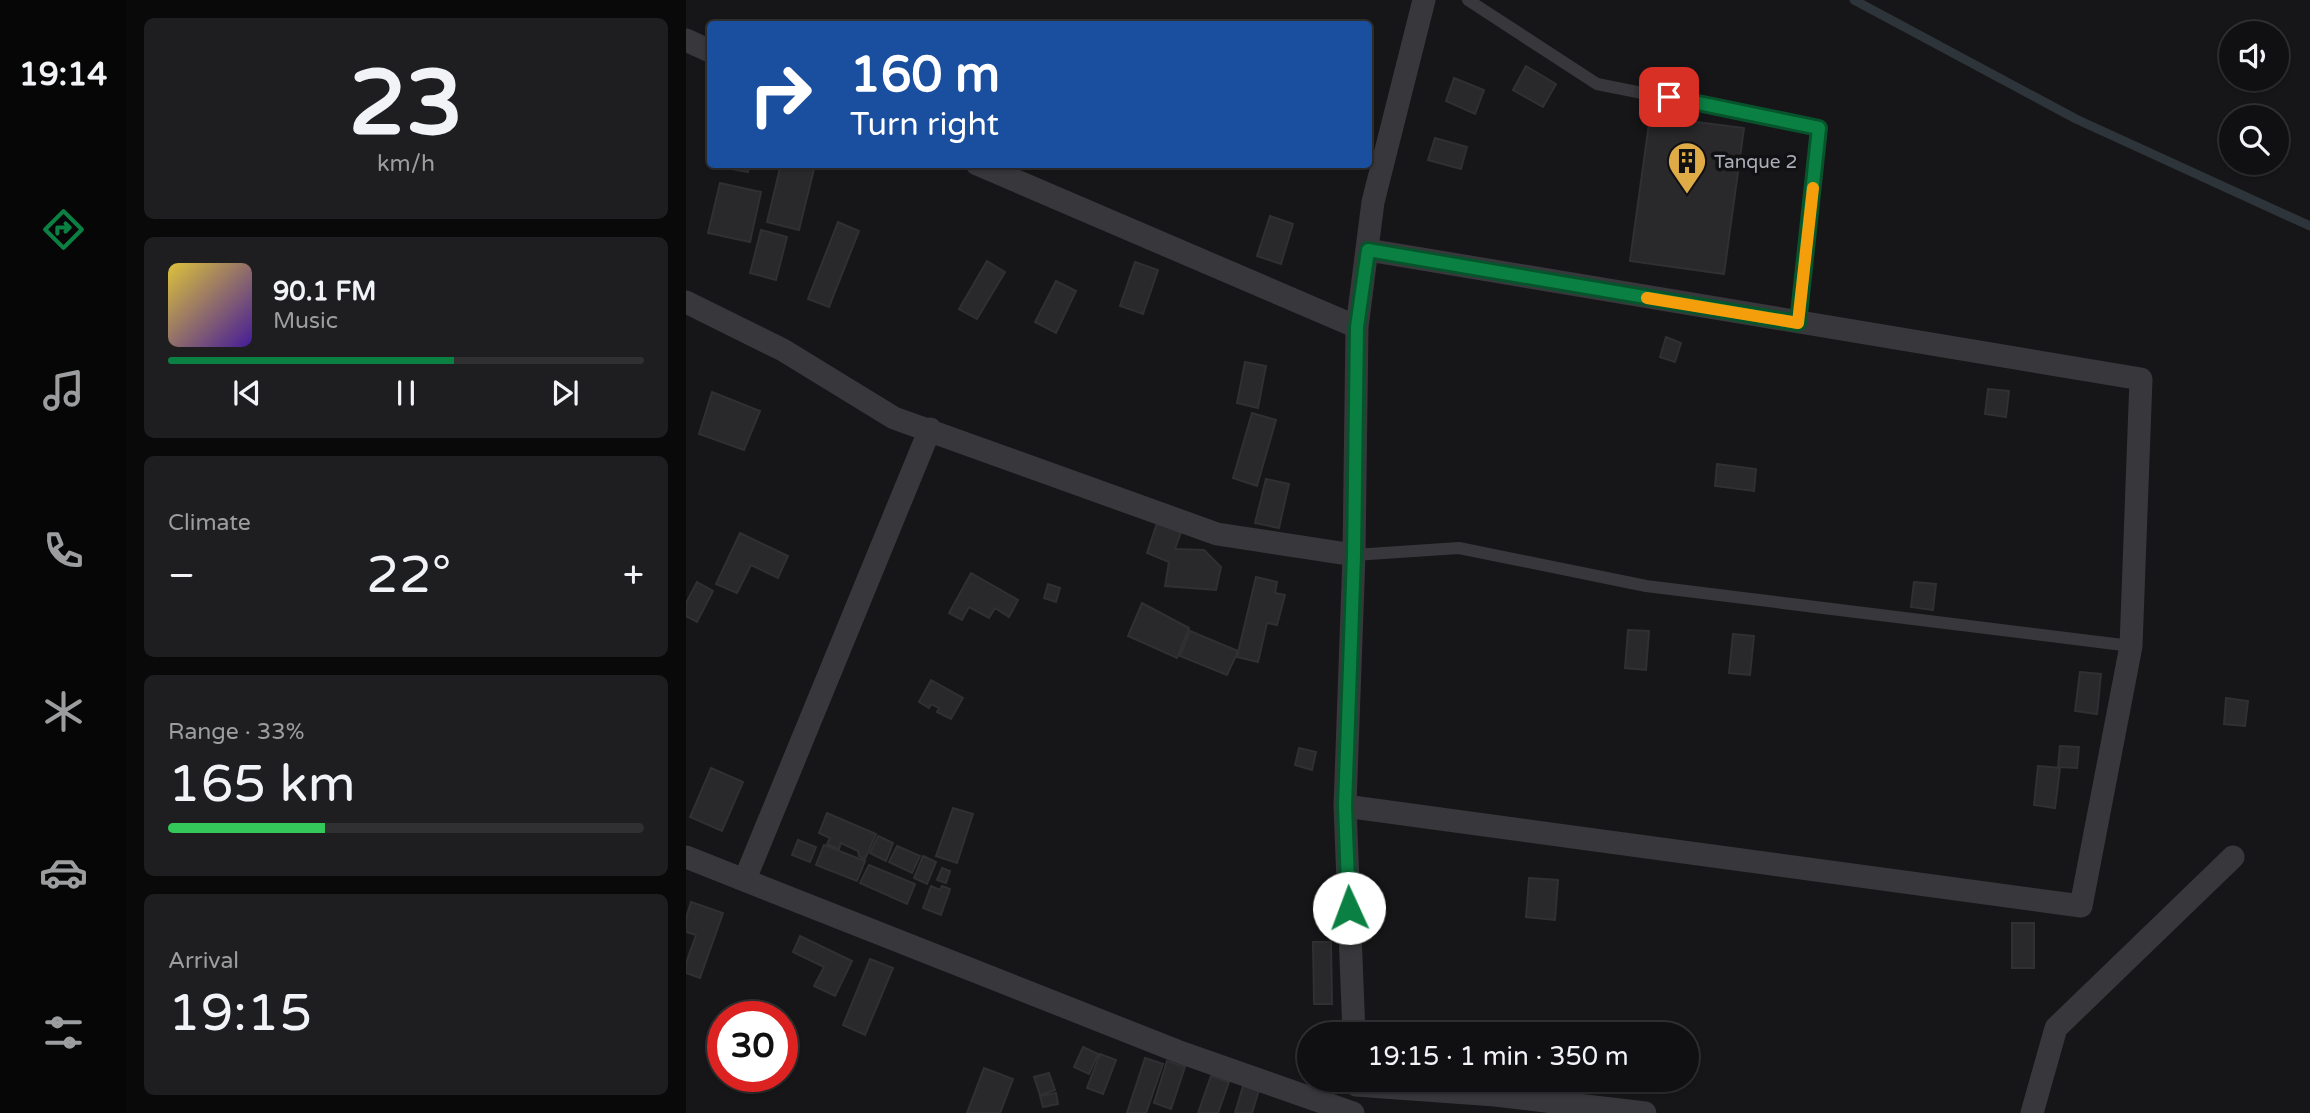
<!DOCTYPE html>
<html lang="en">
<head>
<meta charset="utf-8">
<style>
	body { margin:0; font-family:"Varela Round",sans-serif; background:#1e1e20; color:#f1f3f6; height:100vh; display:flex; flex-direction:column; font-size:26px; white-space:nowrap }
	* { box-sizing:border-box; margin:0 }
	p { font-size:23px; color:#9c9d9f }
	.icon { flex:none; width:38px; height:38px; fill:none; stroke:currentColor; stroke-width:2; stroke-linecap:round; stroke-linejoin:round }
	.map { position:relative; flex:1; overflow:hidden }
	.side { display:flex; flex-direction:column; gap:18px; padding:18px; background:#09090a; width:560px }
	.side>* { flex:none }
	.guide { position:absolute; left:21px; top:21px; width:665px; height:147px; border-radius:7px; box-shadow:0 2px 5px #0004,0 0 0 2px #303032; background:#1a4fa0; color:#fff; overflow:hidden }
	.tools { position:absolute; left:1533px; top:21px; display:grid; gap:14px }
	.tools a { display:grid; place-items:center; width:70px; height:70px; border-radius:50%; background:#101012; box-shadow:0 2px 5px #0004,0 0 0 2px #303032; font-size:35px }
	.speed { position:absolute; left:21px; top:1001px; display:flex; gap:14px; font-size:35px; font-weight:700; text-align:center }
	.speed>* { display:grid; place-content:center; width:91px; height:91px; border-radius:50%; background:#101012; box-shadow:0 2px 5px #0004,0 0 0 2px #303032; line-height:1 }
	.speed .limit { border:10px solid #d22; background:#fff; color:#111 }
	.pin { position:absolute; display:grid; place-items:center; width:60px; height:60px; color:#fff; margin:-30px; border-radius:14px; box-shadow:0 4px 10px #0006 }
	.me { position:absolute; width:77px; margin:-38px; rotate:358deg; stroke-linejoin:round; filter:drop-shadow(0 0 5px #0008) }
	.turn { display:flex; align-items:center; gap:24px; height:147px; padding:0 28px; font-size:32px }
	.turn .icon { width:91px; height:91px; stroke-width:2.5 }
	.turn b { display:block; font-size:49px; line-height:60px }
	.big { font-size:52px; font-weight:600; line-height:1.1 }
	.side .card { flex:1; display:flex; flex-direction:column; justify-content:center; gap:10px; min-width:0; padding:0 24px; border-radius:10px; background:#1e1e20 }
	.side .dial { align-items:center; gap:0 }
	.dial b { font-size:91px; line-height:1 }
	.song { display:flex; align-items:center; gap:21px }
	.cover { width:84px; height:84px; border-radius:10px; background:linear-gradient(135deg,hsl(50 70% 55%),hsl(260 70% 35%)) }
	.played { height:7px; border-radius:4px; background:linear-gradient(90deg,#0b8043 60%,#303032 60%) }
	.keys { display:flex; justify-content:space-around; direction:ltr }
	.heat { display:flex; justify-content:space-between; align-items:center; font-size:38px; direction:ltr }
	.charge { height:10px; border-radius:5px; background:linear-gradient(90deg,#34c759 33%,#303032 0) }
	.trip { position:absolute; left:611px; top:1022px; width:402px; height:70px; border-radius:35px; background:#101012; box-shadow:0 2px 5px #0004,0 0 0 2px #303032; font-weight:600; line-height:70px; text-align:center }
	main { display:flex; flex:1; min-height:0 }
	.dock { display:flex; flex-direction:column; width:126px; justify-content:space-around; align-items:center; background:#060607; color:#9c9d9f }
	.dock .icon { width:49px; height:49px }
	.dock .on { color:#0b8043 }
	.dock b { font-size:32px; color:#f1f3f6 }
	.map>svg:first-child { display:block }
	.lines { fill:none; stroke-linecap:round; stroke-linejoin:round }
	.stream { stroke:#2e353a; stroke-width:9 }
	.building { fill:#29292c; stroke:#303033; stroke-width:2 }
	.lane { stroke:#38383c; stroke-width:12 }
	.street { stroke:#38383c; stroke-width:23 }
	.route-casing { stroke:#07532c; stroke-width:18 }
	.route { stroke:#0b8043; stroke-width:12 }
	.slow { stroke:#f59e0b; stroke-width:12 }
	.labels { text-anchor:middle; stroke-width:7; stroke-linejoin:round; paint-order:stroke }
	.poi-label { font-size:19px; fill:#aaadb6; stroke:#111113; text-anchor:start }
</style>
</head>
<body>
<main>
<nav class="dock">
<b>19:14</b>
<svg class="icon on" aria-label="directions" viewBox="0 0 24 24"><path d="M12 3l9 9-9 9-9-9zM9 14v-3h6M13 9l2 2-2 2"/></svg>
<svg class="icon" aria-label="music" viewBox="0 0 24 24"><path d="M9 18V5l10-2v13"/><circle cx="6" cy="18" r="3"/><circle cx="16" cy="16" r="3"/></svg>
<svg class="icon" aria-label="phone" viewBox="0 0 24 24"><path d="M5 4h4l2 5-3 2q2 4 5 5l2-3 5 2v4C11 20 4 13 5 4z"/></svg>
<svg class="icon" aria-label="climate" viewBox="0 0 24 24"><path d="M12 3v18M4 7l16 10M4 17L20 7"/></svg>
<svg class="icon" aria-label="car" viewBox="0 0 24 24"><path d="M5 17H2v-5l4-1 3-4h7l3 4 3 1v5h-3M9 17h6M6 11h13"/><circle cx="7" cy="17" r="2"/><circle cx="17" cy="17" r="2"/></svg>
<svg class="icon" aria-label="filters" viewBox="0 0 24 24"><path d="M4 7h16M4 17h16"/><circle cx="9" cy="7" r="2"/><circle cx="15" cy="17" r="2"/></svg>
</nav>
<section class="side">
<div class="card dial"><b>23</b><p>km/h</p></div>
<div class="card">
<div class="song"><i class="cover"></i><div><b>90.1 FM</b><p>Music</p></div></div>
<div class="played"></div>
<div class="keys"><svg class="icon" aria-label="previous" viewBox="0 0 24 24"><path d="M18 5L8 12l10 7zM5 5v14"/></svg><svg class="icon" aria-label="pause" viewBox="0 0 24 24"><path d="M8 5v14M16 5v14"/></svg><svg class="icon" aria-label="next" viewBox="0 0 24 24"><path d="M6 5l10 7-10 7zM19 5v14"/></svg></div>
</div>
<div class="card"><p>Climate</p>
<div class="heat"><a>−</a><b class="big">22°</b><a>+</a></div>
</div>
<div class="card"><p>Range · 33%</p><b class="big">165 km</b><div class="charge"></div></div>
<div class="card"><p>Arrival</p><b class="big">19:15</b></div>
</section>
<div class="map">
<svg width="1624" height="1113" viewBox="0 0 1624 1113">
	<rect width="100%" height="100%" fill="#161618"/>
	<g class="lines">
		<path class="stream" d="M 1168,0 L 1390,119 L 1624,226"/>
	</g>
	<path class="building" d="M 840,66 L 870,84 L 857,107 L 827,90 Z
		M 768,78 L 798,90 L 789,114 L 760,101 Z
		M 964,116 L 1058,128 L 1038,274 L 944,261 Z
		M 749,138 L 781,147 L 775,169 L 742,160 Z
		M 35,164 L 64,164 L 62,172 L 34,167 Z
		M 95,164 L 111,164 L 128,169 L 113,230 L 81,222 Z
		M 34,183 L 75,192 L 64,242 L 22,233 Z
		M 584,216 L 607,224 L 595,264 L 571,256 Z
		M 152,222 L 173,231 L 143,307 L 122,299 Z
		M 75,230 L 101,237 L 90,280 L 64,273 Z
		M 301,261 L 319,272 L 291,319 L 273,309 Z
		M 449,262 L 472,270 L 457,314 L 434,306 Z
		M 370,281 L 390,291 L 370,333 L 349,322 Z
		M 980,337 L 995,343 L 989,362 L 974,357 Z
		M 559,362 L 580,366 L 572,408 L 551,403 Z
		M 1302,389 L 1323,391 L 1320,417 L 1299,414 Z
		M 26,392 L 74,411 L 58,450 L 13,434 Z
		M 566,413 L 590,420 L 571,486 L 547,478 Z
		M 1031,464 L 1070,469 L 1068,491 L 1029,486 Z
		M 580,479 L 603,484 L 593,528 L 569,523 Z
		M 471,523 L 495,532 L 489,549 L 518,550 L 535,567 L 530,590 L 479,586 L 483,562 L 461,553 Z
		M 54,533 L 102,556 L 92,578 L 65,565 L 51,593 L 30,584 Z
		M 285,573 L 332,600 L 323,617 L 309,608 L 303,618 L 283,607 L 276,620 L 263,613 Z
		M 570,577 L 591,582 L 589,593 L 599,595 L 591,625 L 581,623 L 572,662 L 551,657 Z
		M 11,582 L 27,591 L 11,622 L 0,616 L 0,603 Z
		M 1228,582 L 1250,584 L 1247,610 L 1225,607 Z
		M 362,584 L 374,588 L 370,602 L 358,598 Z
		M 456,603 L 503,628 L 491,658 L 442,636 Z
		M 942,630 L 963,631 L 960,670 L 939,668 Z
		M 504,631 L 552,651 L 541,675 L 494,656 Z
		M 1047,634 L 1068,636 L 1064,675 L 1043,673 Z
		M 1394,672 L 1415,674 L 1411,714 L 1389,711 Z
		M 245,680 L 277,698 L 265,719 L 251,712 L 253,708 L 245,704 L 243,708 L 233,702 Z
		M 1540,698 L 1562,701 L 1559,726 L 1538,724 Z
		M 1374,746 L 1393,747 L 1391,768 L 1372,767 Z
		M 613,748 L 630,752 L 626,770 L 609,765 Z
		M 1352,766 L 1374,768 L 1369,808 L 1348,805 Z
		M 25,768 L 57,782 L 36,831 L 4,817 Z
		M 267,808 L 287,814 L 271,863 L 250,856 Z
		M 141,813 L 190,834 L 179,859 L 173,856 L 172,851 L 155,843 L 153,849 L 141,844 L 144,838 L 133,833 Z
		M 192,836 L 207,843 L 200,861 L 184,853 Z
		M 112,840 L 130,847 L 124,862 L 106,855 Z
		M 138,845 L 179,861 L 171,881 L 130,865 Z
		M 211,846 L 234,856 L 226,873 L 203,862 Z
		M 237,856 L 250,862 L 241,884 L 228,878 Z
		M 183,865 L 229,884 L 221,904 L 174,883 Z
		M 256,868 L 264,871 L 260,883 L 251,880 Z
		M 843,878 L 872,880 L 869,920 L 840,917 Z
		M 245,886 L 254,890 L 256,886 L 264,889 L 255,915 L 237,908 Z
		M 5,902 L 37,913 L 14,978 L 0,973 L 0,963 L 10,935 L 0,932 L 0,918 Z
		M 1326,923 L 1348,923 L 1348,968 L 1326,968 Z
		M 114,936 L 166,961 L 149,996 L 128,986 L 138,967 L 107,952 Z
		M 627,942 L 645,942 L 646,1004 L 628,1004 Z
		M 184,959 L 207,968 L 179,1035 L 157,1025 Z
		M 397,1047 L 412,1054 L 403,1074 L 388,1067 Z
		M 414,1054 L 430,1060 L 417,1094 L 401,1088 Z
		M 459,1058 L 477,1064 L 460,1113 L 441,1113 Z
		M 481,1061 L 499,1067 L 485,1109 L 468,1103 Z
		M 298,1068 L 327,1079 L 314,1113 L 281,1113 Z
		M 363,1073 L 369,1090 L 354,1095 L 348,1077 Z
		M 525,1076 L 543,1082 L 532,1113 L 512,1113 Z
		M 557,1086 L 573,1090 L 566,1113 L 549,1113 Z
		M 370,1093 L 372,1104 L 357,1107 L 354,1096 Z"/>
	<g class="lines">
		<path class="lane" d="M 782,0 L 911,84 L 1133,128 L 1112,323
			M 668,555 L 773,548 L 960,586 L 1445,646"/>
		<path class="street" d="M 0,40 L 24,51
			M 291,164 L 671,327
			M 0,302 L 97,350 L 208,418 L 531,534 L 668,555
			M 659,806 L 1395,906 L 1445,646 L 1455,379 L 682,250
			M 0,857 L 491,1051 L 667,1113
			M 59,879 L 244,429
			M 668,1034 L 659,806 L 668,555 L 671,327 L 687,202 L 738,0
			M 670,1085 L 809,1095 L 959,1113
			M 1346,1113 L 1370,1028 L 1547,857"/>
	</g>
	<g class="lines">
		<g class="route-casing">
			<path id="route" d="M 663,908 L 659,806 L 668,555 L 671,327 L 682,250 L 1112,323 L 1133,128 L 983,97"/>
		</g>
		<use href="#route" class="route"/>
		<path class="slow" d="M 961,298 L 1112,323 L 1127,188"/>
	</g>
	<defs>
		<g id="building-pin" transform="scale(2.0125)"><path d="M0 17L-7.5 6A9.5 9.5 0 1 1 7.5 6Z" fill="#deab47" stroke="#111113"/><path d="M-4-6H4V6H1V3H-1V6H-4ZM-2.5-4.3h1.7v1.8h-1.7ZM.8-4.3h1.7v1.8H.8ZM-2.5-1h1.7V.8h-1.7ZM.8-1h1.7V.8H.8Z" fill="#111"/></g>
	</defs>
	<g fill-rule="evenodd">
		<use href="#building-pin" x="1001" y="161"/>
	</g>
	<g class="labels">
		<g class="poi-label">
			<text x="1028" y="168">Tanque 2</text>
		</g>
	</g>
</svg>
<div class="tools">
<a><svg class="icon" aria-label="sound" viewBox="0 0 24 24"><path d="M4 9h4l5-4v14l-5-4H4zM17 9q2 3 0 6"/></svg></a>
<a><svg class="icon" aria-label="search" viewBox="0 0 24 24"><circle cx="10" cy="10" r="6"/><path d="M15 15l6 6"/></svg></a>
</div>
<div class="speed"><div class="limit">30</div></div>
<div class="pin" style="left:983px;top:97px;background:#d93025"><svg class="icon" aria-label="arrive" viewBox="0 0 24 24"><path d="M6 21V4h12l-3 4 3 4H6"/></svg></div>
<svg class="me" style="left:663px;top:908px" viewBox="-20 -20 40 40"><circle r="19" fill="#fff"/><path d="M0-13L10 11 0 6-10 11z" fill="#0b8043"/></svg>
<div class="trip">19:15 · 1 min · 350 m</div>
<div class="guide">
<div class="turn"><svg class="icon" aria-label="right" viewBox="0 0 24 24"><path d="M7 20v-9h11M14 6l5 5-5 5"/></svg><div><b>160 m</b>Turn right</div></div>
</div>
</div>
</main>
</body>
</html>
